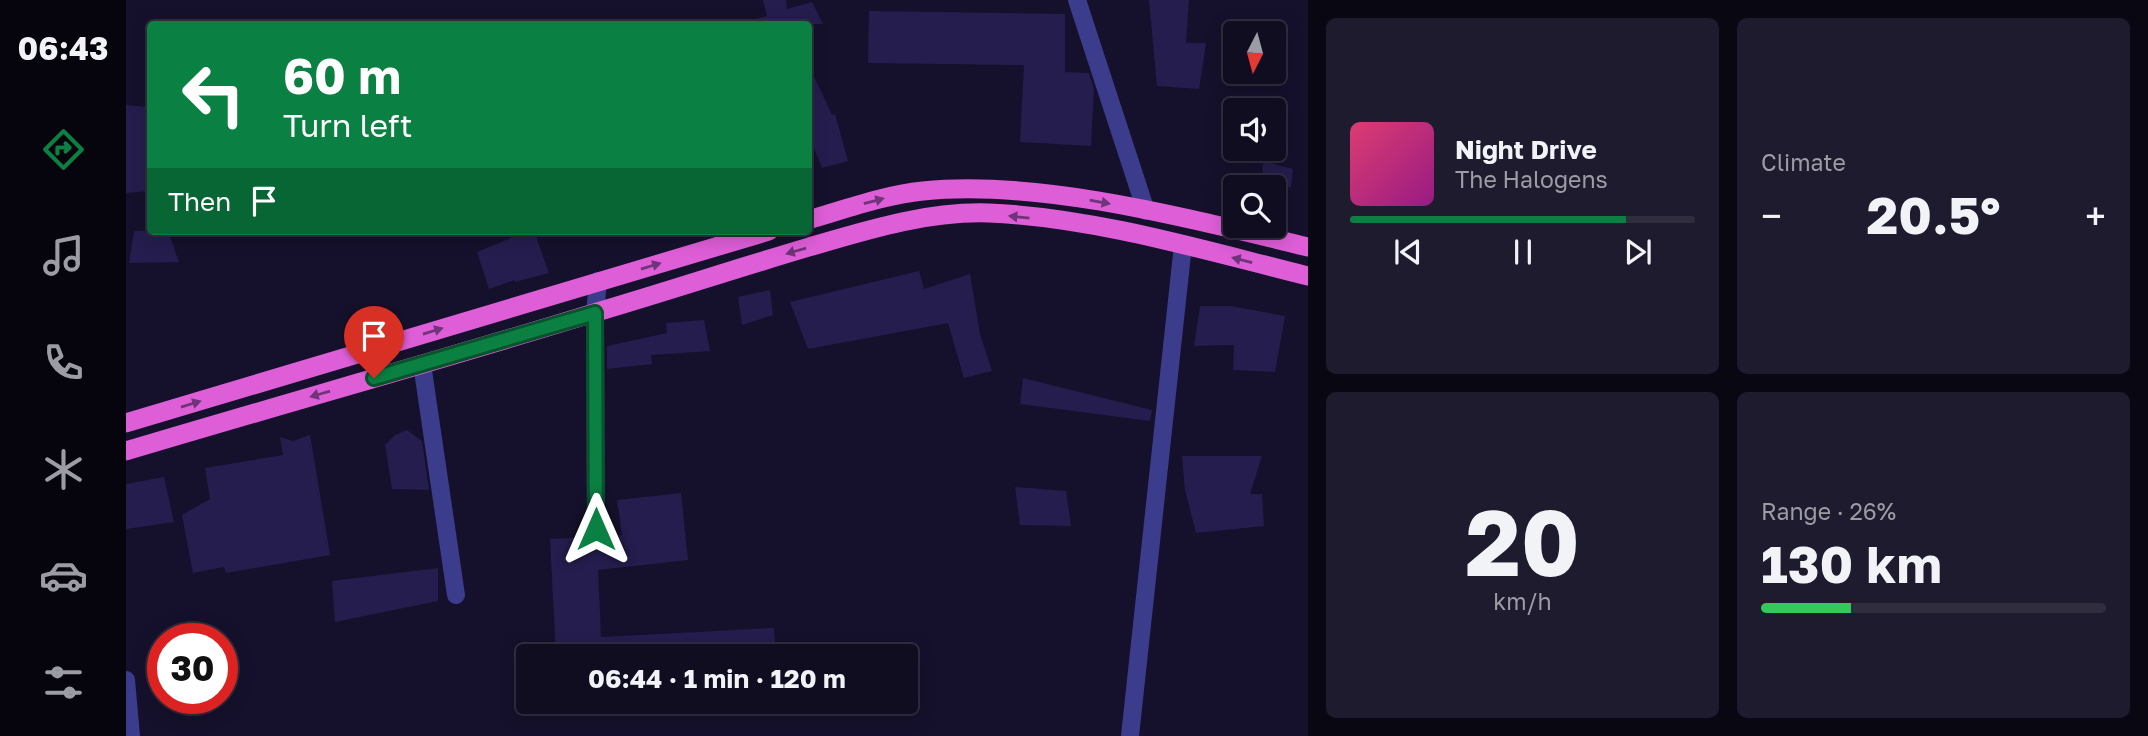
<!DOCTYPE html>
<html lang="en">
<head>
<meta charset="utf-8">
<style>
	body { margin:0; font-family:"Golos Text",sans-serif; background:#1e1b2e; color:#f1f3f6; height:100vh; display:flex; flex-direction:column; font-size:26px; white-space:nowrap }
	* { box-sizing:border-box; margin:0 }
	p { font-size:23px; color:#9c9ca5 }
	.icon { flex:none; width:38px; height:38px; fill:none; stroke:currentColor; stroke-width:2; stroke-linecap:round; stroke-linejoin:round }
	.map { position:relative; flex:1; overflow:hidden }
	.drawer { display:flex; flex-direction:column; gap:18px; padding:18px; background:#090712; width:840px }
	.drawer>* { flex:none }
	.guide { position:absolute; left:21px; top:21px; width:665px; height:214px; border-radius:7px; box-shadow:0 4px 18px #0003,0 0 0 2px #302d3f; background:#0b8043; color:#fff; overflow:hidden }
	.needle { width:46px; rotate:186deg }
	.tools { position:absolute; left:1097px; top:21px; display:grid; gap:14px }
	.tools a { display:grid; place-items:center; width:63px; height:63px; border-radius:7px; background:#100d21; box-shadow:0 4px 18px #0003,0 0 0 2px #302d3f; font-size:35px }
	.speed { position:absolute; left:21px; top:623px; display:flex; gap:14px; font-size:35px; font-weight:700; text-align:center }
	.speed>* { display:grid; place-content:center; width:91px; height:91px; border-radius:50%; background:#100d21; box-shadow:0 4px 18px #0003,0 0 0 2px #302d3f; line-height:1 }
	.speed .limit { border:10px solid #d22; background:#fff; color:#111 }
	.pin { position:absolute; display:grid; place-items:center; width:60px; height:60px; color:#fff; margin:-72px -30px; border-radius:50% 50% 50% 0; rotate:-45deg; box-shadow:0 0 7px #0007 }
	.pin .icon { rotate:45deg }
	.me { position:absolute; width:77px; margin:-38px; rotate:0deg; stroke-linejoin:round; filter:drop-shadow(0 0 5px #0008) }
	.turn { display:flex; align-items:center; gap:24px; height:147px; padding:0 21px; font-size:32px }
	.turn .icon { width:91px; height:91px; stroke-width:2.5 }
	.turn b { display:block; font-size:49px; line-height:60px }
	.then { display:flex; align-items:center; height:66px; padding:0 21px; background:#0003; gap:14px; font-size:26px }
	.big { font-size:52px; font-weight:700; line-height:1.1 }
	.drawer .card { flex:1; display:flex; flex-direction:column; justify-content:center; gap:10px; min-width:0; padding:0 24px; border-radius:10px; background:#1e1b2e }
	.drawer .dial { align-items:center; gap:0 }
	.dial b { font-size:91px; line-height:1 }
	.song { display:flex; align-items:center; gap:21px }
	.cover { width:84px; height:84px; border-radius:10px; background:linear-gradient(135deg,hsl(340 70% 55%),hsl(310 70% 35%)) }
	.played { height:7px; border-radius:4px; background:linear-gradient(90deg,#0b8043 80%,#302d3f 80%) }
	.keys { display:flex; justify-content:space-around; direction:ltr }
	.heat { display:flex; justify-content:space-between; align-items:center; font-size:38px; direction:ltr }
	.charge { height:10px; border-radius:5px; background:linear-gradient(90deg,#34c759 26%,#302d3f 0) }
	.drawer .tiles { flex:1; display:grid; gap:18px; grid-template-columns:repeat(2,1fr) }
	.trip { position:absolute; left:390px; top:644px; width:402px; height:70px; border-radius:7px; background:#100d21; box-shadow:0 4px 18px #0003,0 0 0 2px #302d3f; font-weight:700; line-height:70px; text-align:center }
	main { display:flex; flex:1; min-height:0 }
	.tabs { display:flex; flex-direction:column; width:126px; justify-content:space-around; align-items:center; background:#06050d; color:#9c9ca5 }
	.tabs .icon { width:49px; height:49px }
	.tabs .active { color:#0b8043 }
	.tabs b { font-size:32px; color:#f1f3f6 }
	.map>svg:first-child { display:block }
	.building { fill:#251d4e }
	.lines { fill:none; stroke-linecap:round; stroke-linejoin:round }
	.minor { stroke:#3c3c8c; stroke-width:18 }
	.trunk { stroke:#de5ed7; stroke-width:19 }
	.oneway { fill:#6f3479 }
	.route-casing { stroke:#07532c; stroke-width:18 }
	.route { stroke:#0b8043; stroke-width:12 }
</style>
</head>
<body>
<main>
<nav class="tabs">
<b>06:43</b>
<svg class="icon active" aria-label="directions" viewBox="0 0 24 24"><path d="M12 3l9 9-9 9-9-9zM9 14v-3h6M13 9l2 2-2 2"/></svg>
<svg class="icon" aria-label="music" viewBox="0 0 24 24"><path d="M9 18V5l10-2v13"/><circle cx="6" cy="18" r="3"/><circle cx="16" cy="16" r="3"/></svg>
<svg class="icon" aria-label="phone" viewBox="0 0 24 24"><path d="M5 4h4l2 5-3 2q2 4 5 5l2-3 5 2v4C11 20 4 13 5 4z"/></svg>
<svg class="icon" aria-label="climate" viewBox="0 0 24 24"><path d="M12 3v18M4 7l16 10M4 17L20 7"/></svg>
<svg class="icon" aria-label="car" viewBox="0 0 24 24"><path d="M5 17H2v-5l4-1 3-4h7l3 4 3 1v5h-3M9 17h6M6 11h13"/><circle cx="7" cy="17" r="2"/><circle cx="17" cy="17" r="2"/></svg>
<svg class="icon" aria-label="filters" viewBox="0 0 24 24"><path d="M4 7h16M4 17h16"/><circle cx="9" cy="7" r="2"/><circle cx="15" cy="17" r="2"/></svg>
</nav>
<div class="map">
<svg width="1182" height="736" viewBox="0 0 1182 736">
	<rect width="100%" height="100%" fill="#15112c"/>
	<path class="building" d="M 637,0 L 660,0 L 661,9 L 686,2 L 697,24 L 628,24 L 627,20 L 641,16 Z
		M 1023,0 L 1063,0 L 1060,43 L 1080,43 L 1073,89 L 1031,86 Z
		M 743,11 L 939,14 L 939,72 L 963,73 L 968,89 L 965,146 L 894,142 L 898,65 L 742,63 Z
		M 682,63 L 706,115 L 709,114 L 722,161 L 696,168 L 682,134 Z
		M 0,105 L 21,107 L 24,191 L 0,193 Z
		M 1137,161 L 1167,169 L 1165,187 L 1136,187 Z
		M 8,231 L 42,231 L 53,262 L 3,263 Z
		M 384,231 L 408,231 L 423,273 L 389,282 L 389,280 L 363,289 L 351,252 L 385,238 Z
		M 793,271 L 798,289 L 844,274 L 854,334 L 866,371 L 838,378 L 822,323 L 682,349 L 664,302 Z
		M 644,290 L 647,315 L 616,325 L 612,297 Z
		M 1074,306 L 1105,306 L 1159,316 L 1149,372 L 1107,370 L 1108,345 L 1068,346 Z
		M 578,320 L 584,351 L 525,355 L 526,364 L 481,369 L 481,346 L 541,333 L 540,323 Z
		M 897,378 L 1026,410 L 1024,421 L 894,404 Z
		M 281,430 L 296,441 L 303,490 L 266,489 L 259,445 L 269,435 Z
		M 184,435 L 204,555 L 100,573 L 98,567 L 67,573 L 56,515 L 84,499 L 79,468 L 157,455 L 154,437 L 167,441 Z
		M 1056,456 L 1136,456 L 1124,494 L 1136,494 L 1138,526 L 1070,533 L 1059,490 Z
		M 38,477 L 48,522 L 0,529 L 0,484 Z
		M 889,487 L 940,491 L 945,526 L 894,525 Z
		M 555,493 L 562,560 L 472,570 L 475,637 L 648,628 L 650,656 L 430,656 L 424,539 L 463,537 L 471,540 L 478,536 L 496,535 L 491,500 Z
		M 312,568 L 312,601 L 209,622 L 206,581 Z"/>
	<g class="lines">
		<path class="minor" d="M 951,0 L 1020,211
			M 296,364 L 330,595
			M 470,529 L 469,313 L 472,281
			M 0,680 L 5,736
			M 1004,736 L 1057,245"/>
		<path class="trunk" d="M 682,220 C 720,209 758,195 797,191 C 916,179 1065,219 1182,247
			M 0,423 L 643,231
			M 0,451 C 157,404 315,360 471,312 C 542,291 612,268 683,247 C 741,230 801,211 863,213 C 967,217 1081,251 1182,276"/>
	</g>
	<defs><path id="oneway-solid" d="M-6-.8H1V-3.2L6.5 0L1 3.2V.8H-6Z" transform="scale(1.75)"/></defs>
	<g class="oneway">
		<use href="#oneway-solid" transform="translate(748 201) rotate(-15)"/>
		<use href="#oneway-solid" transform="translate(974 202) rotate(10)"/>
		<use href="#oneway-solid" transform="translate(893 217) rotate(-174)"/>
		<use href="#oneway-solid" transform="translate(670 251) rotate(164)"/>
		<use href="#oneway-solid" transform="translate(1116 260) rotate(-166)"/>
		<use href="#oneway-solid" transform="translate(525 266) rotate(-17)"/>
		<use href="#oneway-solid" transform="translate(307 331) rotate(-17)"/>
		<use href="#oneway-solid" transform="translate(194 394) rotate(164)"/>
		<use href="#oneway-solid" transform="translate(65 404) rotate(-17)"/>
	</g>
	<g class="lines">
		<g class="route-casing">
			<path id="route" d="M 248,378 L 469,313 L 470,529"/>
		</g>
		<use href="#route" class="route"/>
	</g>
</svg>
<div class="tools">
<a><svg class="needle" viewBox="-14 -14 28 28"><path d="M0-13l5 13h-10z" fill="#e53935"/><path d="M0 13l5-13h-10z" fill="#9c9ca5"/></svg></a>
<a><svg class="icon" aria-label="sound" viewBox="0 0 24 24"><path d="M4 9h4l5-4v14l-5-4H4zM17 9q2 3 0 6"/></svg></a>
<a><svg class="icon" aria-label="search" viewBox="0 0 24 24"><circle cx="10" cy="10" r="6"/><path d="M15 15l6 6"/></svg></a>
</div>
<div class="speed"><div class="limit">30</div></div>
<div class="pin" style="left:248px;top:378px;background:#d93025"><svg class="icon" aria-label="arrive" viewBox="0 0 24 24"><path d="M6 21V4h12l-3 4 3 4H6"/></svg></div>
<svg class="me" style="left:470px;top:529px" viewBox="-20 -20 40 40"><path d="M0-17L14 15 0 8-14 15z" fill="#0b8043" stroke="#fff" stroke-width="4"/></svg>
<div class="trip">06:44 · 1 min · 120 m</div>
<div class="guide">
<div class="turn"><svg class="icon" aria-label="left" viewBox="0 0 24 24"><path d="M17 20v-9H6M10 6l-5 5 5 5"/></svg><div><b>60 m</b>Turn left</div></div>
<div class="then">Then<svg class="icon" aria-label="arrive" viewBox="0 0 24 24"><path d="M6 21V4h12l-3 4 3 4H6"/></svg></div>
</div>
</div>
<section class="drawer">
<div class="tiles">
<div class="card">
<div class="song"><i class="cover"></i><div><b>Night Drive</b><p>The Halogens</p></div></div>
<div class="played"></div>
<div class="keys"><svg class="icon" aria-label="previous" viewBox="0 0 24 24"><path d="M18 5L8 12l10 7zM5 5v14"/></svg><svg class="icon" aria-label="pause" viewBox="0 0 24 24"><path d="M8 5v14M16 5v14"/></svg><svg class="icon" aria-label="next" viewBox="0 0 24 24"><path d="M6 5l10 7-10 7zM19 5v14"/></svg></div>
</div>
<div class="card"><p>Climate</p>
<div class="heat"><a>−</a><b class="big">20.5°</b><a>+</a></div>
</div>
<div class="card dial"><b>20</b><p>km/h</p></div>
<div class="card"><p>Range · 26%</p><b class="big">130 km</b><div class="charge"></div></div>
</div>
</section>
</main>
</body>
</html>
